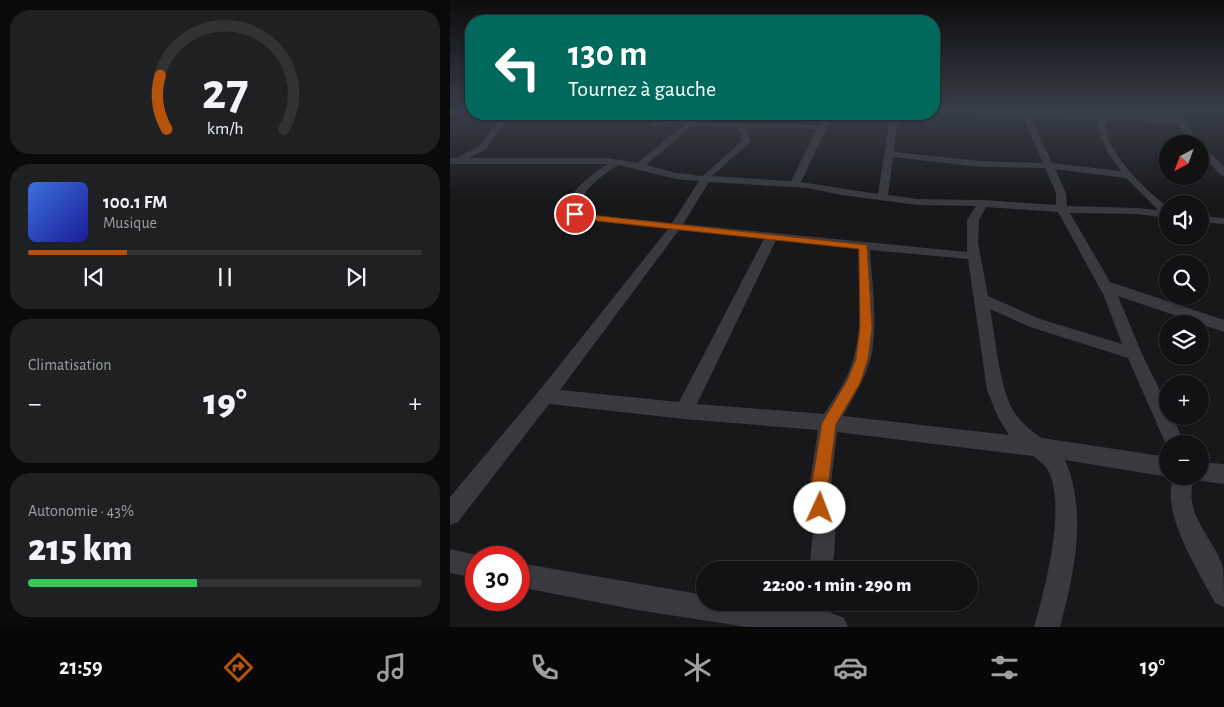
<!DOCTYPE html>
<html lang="fr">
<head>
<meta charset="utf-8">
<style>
	body { margin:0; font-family:"Alegreya Sans",sans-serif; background:#1f2022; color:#f1f3f6; height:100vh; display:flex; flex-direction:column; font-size:19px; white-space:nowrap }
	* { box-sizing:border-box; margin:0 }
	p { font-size:16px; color:#9c9ea0 }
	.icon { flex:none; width:28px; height:28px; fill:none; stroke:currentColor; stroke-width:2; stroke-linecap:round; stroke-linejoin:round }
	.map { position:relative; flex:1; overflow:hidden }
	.details { display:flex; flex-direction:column; gap:10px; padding:10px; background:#0a0a0b; width:450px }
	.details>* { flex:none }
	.banner { position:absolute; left:15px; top:15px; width:475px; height:105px; border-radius:20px; box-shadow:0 1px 4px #0004,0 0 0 1px #313234; background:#00695c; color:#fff; overflow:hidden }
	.needle { width:32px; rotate:221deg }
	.buttons { position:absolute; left:709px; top:135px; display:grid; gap:10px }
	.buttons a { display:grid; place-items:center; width:50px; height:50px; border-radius:50%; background:#121214; box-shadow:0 1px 4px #0004,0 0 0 1px #313234; font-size:25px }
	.speed { position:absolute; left:15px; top:546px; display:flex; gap:10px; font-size:25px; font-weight:700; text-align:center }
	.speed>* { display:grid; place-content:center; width:65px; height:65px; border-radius:50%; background:#121214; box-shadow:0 1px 4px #0004,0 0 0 1px #313234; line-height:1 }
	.speed .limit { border:8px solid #d22; background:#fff; color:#111 }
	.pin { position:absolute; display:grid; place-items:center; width:42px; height:42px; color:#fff; margin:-21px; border:2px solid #fff; border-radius:50%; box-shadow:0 1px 5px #0007 }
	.me { position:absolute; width:55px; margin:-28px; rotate:2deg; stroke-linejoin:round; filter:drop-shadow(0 0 4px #0008) }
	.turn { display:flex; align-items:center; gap:18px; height:105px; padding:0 20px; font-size:22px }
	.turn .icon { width:65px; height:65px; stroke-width:2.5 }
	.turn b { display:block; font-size:35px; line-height:42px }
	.big { font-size:38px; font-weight:800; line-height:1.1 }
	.details .tile { flex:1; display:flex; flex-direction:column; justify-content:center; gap:8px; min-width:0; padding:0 18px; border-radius:20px; background:#1f2022 }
	.details .dial { align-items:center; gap:0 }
	.dial svg { height:130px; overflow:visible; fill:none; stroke:#313234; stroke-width:7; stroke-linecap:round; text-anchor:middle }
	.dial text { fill:#f1f3f6; stroke:none }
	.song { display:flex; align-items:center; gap:15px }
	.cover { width:60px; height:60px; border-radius:8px; background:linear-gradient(135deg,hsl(220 70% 55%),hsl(240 70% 35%)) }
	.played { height:5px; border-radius:2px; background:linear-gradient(90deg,#b45309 25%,#313234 25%) }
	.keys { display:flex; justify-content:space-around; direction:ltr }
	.heat { display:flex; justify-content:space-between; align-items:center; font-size:28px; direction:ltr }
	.charge { height:8px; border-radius:4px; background:linear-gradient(90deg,#34c759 43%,#313234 0) }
	.trip { position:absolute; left:246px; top:561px; width:282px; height:50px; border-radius:25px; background:#121214; box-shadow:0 1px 4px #0004,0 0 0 1px #313234; font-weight:800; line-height:50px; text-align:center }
	.dock { display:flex; height:80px; justify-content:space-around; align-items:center; background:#070708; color:#9c9ea0 }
	.dock .icon { width:35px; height:35px }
	.dock .selected { color:#b45309 }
	.dock b { font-size:22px; color:#f1f3f6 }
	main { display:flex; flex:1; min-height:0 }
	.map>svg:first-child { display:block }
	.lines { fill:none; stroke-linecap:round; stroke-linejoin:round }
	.street { fill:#39393f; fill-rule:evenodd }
	.route { fill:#b45309; stroke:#753606 }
</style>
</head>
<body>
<main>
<section class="details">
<div class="tile dial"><svg viewBox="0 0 100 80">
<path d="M14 69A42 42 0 1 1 86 69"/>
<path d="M14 69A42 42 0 0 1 10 36" stroke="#b45309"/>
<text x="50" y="56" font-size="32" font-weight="700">27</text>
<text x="50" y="72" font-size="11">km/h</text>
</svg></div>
<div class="tile">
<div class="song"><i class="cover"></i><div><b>100.1 FM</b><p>Musique</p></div></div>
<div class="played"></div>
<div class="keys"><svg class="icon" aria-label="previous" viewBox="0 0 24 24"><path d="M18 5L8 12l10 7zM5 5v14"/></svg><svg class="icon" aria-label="pause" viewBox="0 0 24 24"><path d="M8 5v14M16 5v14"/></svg><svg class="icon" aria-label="next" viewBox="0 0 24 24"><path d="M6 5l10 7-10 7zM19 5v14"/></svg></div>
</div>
<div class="tile"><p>Climatisation</p>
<div class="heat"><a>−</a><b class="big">19°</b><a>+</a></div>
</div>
<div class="tile"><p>Autonomie · 43%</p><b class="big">215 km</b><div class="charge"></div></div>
</section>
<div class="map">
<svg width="774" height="627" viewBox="0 0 774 627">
	<rect width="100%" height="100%" fill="#18181a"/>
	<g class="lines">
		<path class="street" d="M 484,111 L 578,111 L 579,113 L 723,119 L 721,117 L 725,115 L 736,120 L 736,123 L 750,144 L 741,144 L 728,124 L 655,121 C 656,127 657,134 659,140 C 670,165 696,190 718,207 L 718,218 L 687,214 L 620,213 L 660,282 L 774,320 L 774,332 L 668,296 L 692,354 L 718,407 L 718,416 L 722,416 L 735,444 L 718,444 L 718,449 L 678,358 L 580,327 L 540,309 C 546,339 549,391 566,415 C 573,424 582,432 592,438 L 718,457 L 718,476 L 720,476 L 718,477 L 615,460 C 638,513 624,574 610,627 L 584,627 C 595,589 616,509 599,472 C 596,466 589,460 583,456 L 387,432 L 379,501 L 386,523 L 383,570 L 359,570 L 364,523 L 357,501 L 368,430 L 234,419 L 99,404 L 8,522 L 0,525 L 0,497 L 89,391 L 218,229 L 125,219 C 123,216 119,212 119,209 C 116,192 145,172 158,164 L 0,164 L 0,158 L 7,158 L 30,145 L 54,114 L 64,114 L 58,118 L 36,149 L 19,158 L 158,158 L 187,163 L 234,125 L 227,122 L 204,127 L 201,127 L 201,123 L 228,117 L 239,121 L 244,114 L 252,114 L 246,122 L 370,125 L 375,114 L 383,114 L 351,182 L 428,194 L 439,123 L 449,114 L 457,114 L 447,124 L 444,152 L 530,161 L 593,163 L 573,117 L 488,113 ZM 581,117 L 647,120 C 650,141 658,154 671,171 L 602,163 ZM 242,126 L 287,127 L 293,140 L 253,176 L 226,173 L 196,165 ZM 295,128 L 367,129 L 341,181 L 262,176 L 301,141 ZM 443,157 L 530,167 L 595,168 L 606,193 L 606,205 L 533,200 L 468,199 L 438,195 ZM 169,165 L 226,179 L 249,181 L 222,223 L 133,214 C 121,196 156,172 169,165 ZM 605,169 L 676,178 L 708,210 L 687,208 L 617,206 L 616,193 ZM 259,182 L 358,188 L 391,195 L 468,205 L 526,206 L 517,220 L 517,252 L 233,224 ZM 536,207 L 608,212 L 654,296 L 672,344 L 590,319 L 538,296 L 528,243 L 529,220 ZM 229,230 L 314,239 L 229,402 L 110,390 ZM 326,240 L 408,248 C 408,284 414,325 403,360 C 397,380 385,397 374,414 L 247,404 ZM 420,250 L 518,259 L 537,390 L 548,417 L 559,435 L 393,416 C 403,398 414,381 420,361 C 429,329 422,283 420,250 Z
			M 750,145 L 753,146 L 774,167 L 774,176 L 771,175 L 750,153 Z
			M 750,216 L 774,218 L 774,224 L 750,222 Z
			M 750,462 L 774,464 L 774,484 L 744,480 C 732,512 764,539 773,567 C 774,578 774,595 774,607 L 765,603 C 749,571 709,512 724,476 L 750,476 Z
			M 0,549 L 35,557 L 26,558 L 26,578 L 0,573 Z
			M 69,563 L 255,595 L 255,602 L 308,602 L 355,609 L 356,602 L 382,602 L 381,613 L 394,618 L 398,627 L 297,627 L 187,610 L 69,587 Z"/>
	</g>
	<linearGradient id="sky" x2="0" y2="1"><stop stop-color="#0d0d0e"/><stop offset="0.56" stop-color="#373d49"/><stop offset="1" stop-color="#373d49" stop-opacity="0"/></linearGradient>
	<rect width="774" height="199" fill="url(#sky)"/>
	<path class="route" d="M 125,211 L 131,214 L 417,245 L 422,328 L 418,359 L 410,383 L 386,424 L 376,501 L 378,508 L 376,514 L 370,516 L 364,514 L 359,501 L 372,423 L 397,381 L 406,359 L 410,328 L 409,249 L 129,219 L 121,214 Z"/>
</svg>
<div class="buttons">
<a><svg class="needle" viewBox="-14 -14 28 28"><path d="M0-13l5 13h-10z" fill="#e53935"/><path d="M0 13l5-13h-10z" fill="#9c9ea0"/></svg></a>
<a><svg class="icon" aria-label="sound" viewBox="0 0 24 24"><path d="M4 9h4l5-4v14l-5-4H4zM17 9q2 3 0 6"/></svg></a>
<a><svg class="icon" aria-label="search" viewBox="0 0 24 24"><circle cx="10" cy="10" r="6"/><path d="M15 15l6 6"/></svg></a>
<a><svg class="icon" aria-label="layers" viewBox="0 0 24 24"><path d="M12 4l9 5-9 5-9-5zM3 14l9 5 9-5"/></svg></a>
<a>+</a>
<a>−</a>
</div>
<div class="speed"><div class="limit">30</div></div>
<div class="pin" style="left:125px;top:214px;background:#d93025"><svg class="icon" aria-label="arrive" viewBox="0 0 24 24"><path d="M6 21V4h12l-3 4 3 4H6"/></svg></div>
<svg class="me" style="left:370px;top:508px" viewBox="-20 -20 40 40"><circle r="19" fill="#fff"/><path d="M0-13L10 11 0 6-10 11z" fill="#b45309"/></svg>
<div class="trip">22:00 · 1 min · 290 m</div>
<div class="banner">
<div class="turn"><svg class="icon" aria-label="left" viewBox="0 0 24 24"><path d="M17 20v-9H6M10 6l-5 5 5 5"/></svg><div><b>130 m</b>Tournez à gauche</div></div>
</div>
</div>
</main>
<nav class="dock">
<b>21:59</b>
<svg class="icon selected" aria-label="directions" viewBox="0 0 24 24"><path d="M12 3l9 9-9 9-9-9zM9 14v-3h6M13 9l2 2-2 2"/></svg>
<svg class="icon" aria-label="music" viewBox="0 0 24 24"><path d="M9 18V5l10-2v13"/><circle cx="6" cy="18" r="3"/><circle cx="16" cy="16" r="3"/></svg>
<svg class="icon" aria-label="phone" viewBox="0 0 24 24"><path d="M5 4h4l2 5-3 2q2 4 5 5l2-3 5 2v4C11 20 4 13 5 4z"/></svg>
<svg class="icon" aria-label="climate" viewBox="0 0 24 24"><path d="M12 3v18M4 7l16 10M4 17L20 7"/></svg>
<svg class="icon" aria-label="car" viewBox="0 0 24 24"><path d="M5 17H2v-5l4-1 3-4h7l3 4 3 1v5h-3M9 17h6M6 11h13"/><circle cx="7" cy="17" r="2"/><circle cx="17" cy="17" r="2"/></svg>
<svg class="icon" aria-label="filters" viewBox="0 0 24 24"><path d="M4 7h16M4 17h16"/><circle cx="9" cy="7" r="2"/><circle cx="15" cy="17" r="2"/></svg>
<b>19°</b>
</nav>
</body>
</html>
